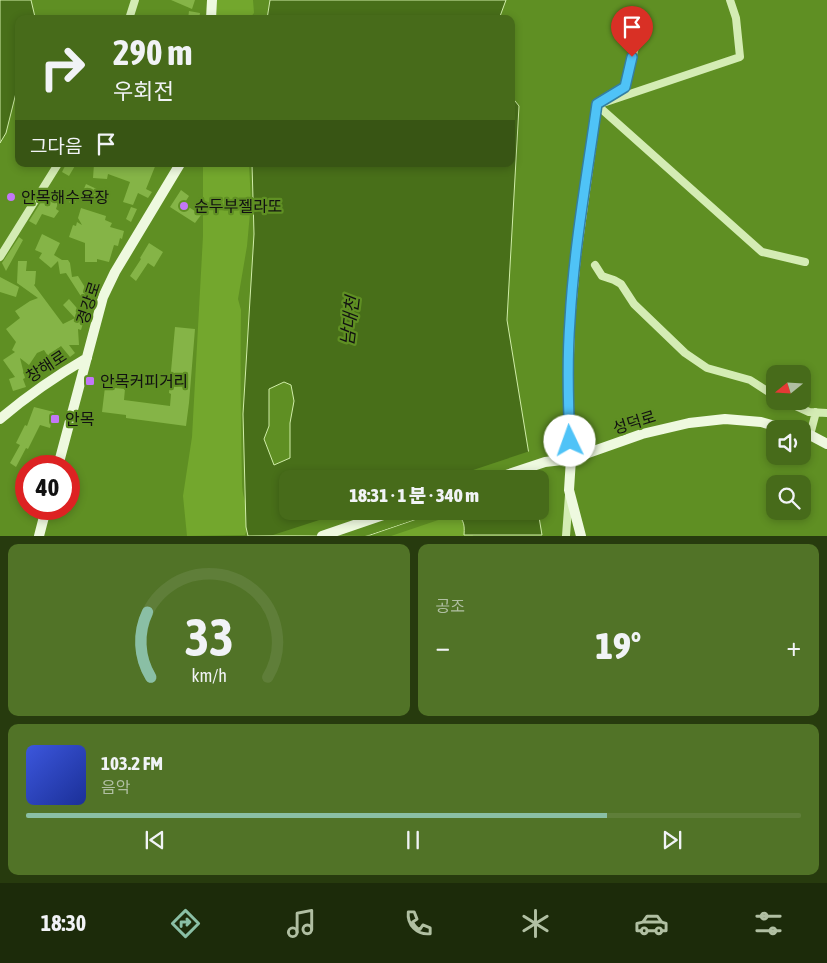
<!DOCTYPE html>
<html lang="ko">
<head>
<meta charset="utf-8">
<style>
	body { margin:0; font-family:"Asap Condensed","Noto Sans KR",sans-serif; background:#517327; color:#f1f3f6; height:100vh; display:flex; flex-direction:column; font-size:19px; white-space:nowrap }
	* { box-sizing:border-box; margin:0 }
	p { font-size:16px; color:#b0bfa2 }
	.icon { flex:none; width:28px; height:28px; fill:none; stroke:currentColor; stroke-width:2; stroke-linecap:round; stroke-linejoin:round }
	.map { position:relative; height:536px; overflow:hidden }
	.side { display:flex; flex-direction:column; gap:8px; padding:8px; background:#273b0e; flex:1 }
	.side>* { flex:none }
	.guide { position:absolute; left:15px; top:15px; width:500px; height:152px; border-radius:10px; box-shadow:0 2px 8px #0003; background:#476b1a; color:#f1f3f6; overflow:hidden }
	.needle { width:32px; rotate:252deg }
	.controls { position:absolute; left:766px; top:365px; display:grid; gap:10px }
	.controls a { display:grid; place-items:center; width:45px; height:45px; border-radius:10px; background:#476b1a; box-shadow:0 2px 8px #0003; font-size:25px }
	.speed { position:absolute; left:15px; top:455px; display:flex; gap:10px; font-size:25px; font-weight:700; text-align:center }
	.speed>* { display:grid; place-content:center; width:65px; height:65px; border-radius:50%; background:#476b1a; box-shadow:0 2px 8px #0003; line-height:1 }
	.speed .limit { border:8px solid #d22; background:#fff; color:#111 }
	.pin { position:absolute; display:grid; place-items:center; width:42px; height:42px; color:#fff; margin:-51px -21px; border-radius:50% 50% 50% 0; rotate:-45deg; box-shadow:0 0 5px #0007 }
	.pin .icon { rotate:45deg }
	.me { position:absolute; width:55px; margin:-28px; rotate:357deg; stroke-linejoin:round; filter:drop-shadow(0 0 4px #0008) }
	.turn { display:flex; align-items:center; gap:18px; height:105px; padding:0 15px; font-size:22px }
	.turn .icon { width:65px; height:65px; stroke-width:2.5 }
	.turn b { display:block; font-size:35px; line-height:42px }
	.then { display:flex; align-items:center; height:48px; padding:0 15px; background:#0003; gap:10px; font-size:19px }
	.big { font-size:38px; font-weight:800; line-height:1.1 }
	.side .widget { flex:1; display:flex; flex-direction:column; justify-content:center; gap:8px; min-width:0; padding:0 18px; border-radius:10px; background:#517327 }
	.side .dial { align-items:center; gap:0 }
	.dial svg { height:130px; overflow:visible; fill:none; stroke:#5f7e39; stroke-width:7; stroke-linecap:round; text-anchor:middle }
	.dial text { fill:#f1f3f6; stroke:none }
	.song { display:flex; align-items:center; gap:15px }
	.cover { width:60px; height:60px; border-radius:8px; background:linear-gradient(135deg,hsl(230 70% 55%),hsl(230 70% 35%)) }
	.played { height:5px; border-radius:2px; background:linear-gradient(90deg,#8abfa5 75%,#5f7e39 75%) }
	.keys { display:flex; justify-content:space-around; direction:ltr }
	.heat { display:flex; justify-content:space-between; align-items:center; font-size:28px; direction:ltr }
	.side .tiles { flex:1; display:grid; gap:8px; grid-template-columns:1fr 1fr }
	.widget:last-child { grid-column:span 2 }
	.trip { position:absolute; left:279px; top:470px; width:270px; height:50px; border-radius:10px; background:#476b1a; box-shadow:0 2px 8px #0003; font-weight:800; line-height:50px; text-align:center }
	.dock { display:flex; height:80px; justify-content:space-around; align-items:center; background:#1c2b0a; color:#b0bfa2 }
	.dock .icon { width:35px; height:35px }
	.dock .on { color:#8abfa5 }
	.dock b { font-size:22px; color:#f1f3f6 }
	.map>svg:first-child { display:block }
	.green { fill:#73a72d }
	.water { fill:#486f19; stroke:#d0eda8; fill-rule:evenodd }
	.pier { fill:#5f8f23 }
	.building { fill:#85b447 }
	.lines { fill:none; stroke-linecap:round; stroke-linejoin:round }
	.street { stroke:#d4ecb4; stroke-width:8 }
	.secondary { stroke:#eef9df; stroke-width:10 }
	.route-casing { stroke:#337fa1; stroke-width:12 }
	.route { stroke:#4fc3f7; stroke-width:9 }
	.poi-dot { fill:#c377f7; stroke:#5f8f23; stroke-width:2 }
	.labels { text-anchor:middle; stroke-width:4.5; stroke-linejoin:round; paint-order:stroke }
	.poi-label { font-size:16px; fill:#111; stroke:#5f8f23; text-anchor:start }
	.street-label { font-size:16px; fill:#111; stroke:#5f8f23 }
	.water-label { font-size:18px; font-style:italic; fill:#111; stroke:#5f8f23 }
</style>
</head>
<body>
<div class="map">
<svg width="827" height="536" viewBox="0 0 827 536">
	<rect width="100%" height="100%" fill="#5f8f23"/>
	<path class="green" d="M 215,0 L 253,0 L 254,13 L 249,19 L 214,19 Z
		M 203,164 L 249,164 L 251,202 L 247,246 L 238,299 L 241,310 C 240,368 241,426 242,483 C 242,505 255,511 245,535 L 187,536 L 183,496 L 192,437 L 203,236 Z
		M 456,514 L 471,531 L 473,536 L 391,536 Z"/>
	<path class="water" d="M 0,0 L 31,0 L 35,17 L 34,19 L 19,19 L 19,81 L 6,133 L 0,143 Z
		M 270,0 L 506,0 L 499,19 L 267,19 Z
		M 511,96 L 519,106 L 507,320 L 533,479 L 288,479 L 288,511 L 440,511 L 370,535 L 248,536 L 246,527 L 243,414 L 254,234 L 252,164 L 511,164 ZM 284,382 L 291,385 L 294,401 L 290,423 L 290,458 L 274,465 L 264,439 L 269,426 L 269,389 Z
		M 453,511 L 538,511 L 542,535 L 464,535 C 465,522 463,519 453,511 Z"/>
	<path class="pier" d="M 530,451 L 535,479 L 446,479 Z
		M 347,511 L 440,511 L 365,536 L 273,535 Z"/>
	<path class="building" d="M 171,0 L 195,0 L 192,9 Z
		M 189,11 L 200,13 L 199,19 L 188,19 Z
		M 66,164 L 76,164 L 69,176 L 62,172 Z
		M 94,164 L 156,164 L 146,189 L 152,192 L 148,198 L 138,193 L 133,205 L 123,202 L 130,182 L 108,174 L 107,179 L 93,178 Z
		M 86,184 L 101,191 L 98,198 L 83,191 Z
		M 181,190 L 189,196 L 184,204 L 201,215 L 195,223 L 170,207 Z
		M 71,193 L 76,202 L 71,205 L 67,198 L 67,195 Z
		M 46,194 L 58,203 L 56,209 L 59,211 L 54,218 L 42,214 L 36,225 L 29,221 Z
		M 131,207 L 137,209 L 131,222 L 126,219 Z
		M 81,208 L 106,216 L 105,220 L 112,223 L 110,227 L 124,231 L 122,239 L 120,238 L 118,246 L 114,245 L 109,262 L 97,259 L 97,262 L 85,262 L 85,243 L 69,237 L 73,225 L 76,226 L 77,222 L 82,225 L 78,218 Z
		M 42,234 L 60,243 L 54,255 L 62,260 L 68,260 L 70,263 L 72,277 L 78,276 L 86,289 L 86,282 L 94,294 L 84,301 L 66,273 L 60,274 L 58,261 L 51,268 L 39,258 L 42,253 L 35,250 Z
		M 19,237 L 23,240 L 6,271 L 2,263 Z
		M 149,243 L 163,252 L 154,267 L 148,263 L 136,281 L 130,276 L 141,259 L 140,258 Z
		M 18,261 L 27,261 L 26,271 L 36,271 L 35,284 L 34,285 L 63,324 L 75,318 L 63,305 L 69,299 L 82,314 L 85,312 L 81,320 L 84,320 L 81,330 L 78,329 L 79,345 L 69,345 L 75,353 L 70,357 L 61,346 L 48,356 L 44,350 L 37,353 L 29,365 L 20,358 L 25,378 L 23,379 L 26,387 L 13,391 L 9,379 L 15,377 L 3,360 L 15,352 L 12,350 L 16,342 L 6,329 L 20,318 L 15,311 L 30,301 L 38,298 L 17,283 Z
		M 0,277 L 19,287 L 16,297 L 0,292 Z
		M 175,327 L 195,329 L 189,403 L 186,426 L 126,418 L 126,415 L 102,412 L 105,387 L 125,389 L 124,400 L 170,406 L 171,394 L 169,393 Z
		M 34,407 L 54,412 L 50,428 L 40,425 L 28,449 L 26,448 L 16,467 L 10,463 L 20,445 L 16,443 L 25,425 L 27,426 Z"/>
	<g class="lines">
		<path class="street" d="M 129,19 L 135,0
			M 607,98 L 625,87 L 640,27
			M 597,105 L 762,252 L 805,262
			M 597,105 L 740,57 L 736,18 L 730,0
			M 0,257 L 58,164
			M 595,265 L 602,276 L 614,280 L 621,284 L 634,304 L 685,353 L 707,368 L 750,380 L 775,396
			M 785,401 L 809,412 L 827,413
			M 810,435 L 816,412
			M 566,536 L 569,495"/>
		<path class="secondary" d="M 211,19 L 212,0
			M 0,419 C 27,396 56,376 87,358
			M 802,433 L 810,435 L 827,444
			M 58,466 L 103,297 L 115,272 L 180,164
			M 494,479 L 545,462 L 571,459 L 642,434 L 689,423 L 725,419 L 761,422 L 786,429
			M 39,536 L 46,509
			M 322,536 L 395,511
			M 581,536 L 569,490 L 571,459 L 568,389 L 570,320 L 576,256 L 597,105"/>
	</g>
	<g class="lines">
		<g class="route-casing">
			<path id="route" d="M 570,441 C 568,401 567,360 570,320 C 574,247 587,176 597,104 L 625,87 L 632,57"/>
		</g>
		<use href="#route" class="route"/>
	</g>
	<g class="poi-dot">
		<circle cx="11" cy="197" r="5"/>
		<circle cx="184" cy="206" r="5"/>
		<rect x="85" y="376" width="10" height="10" rx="2.5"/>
		<rect x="50" y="414" width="10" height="10" rx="2.5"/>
	</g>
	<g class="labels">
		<g class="poi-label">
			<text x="21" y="203">안목해수욕장</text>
			<text x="194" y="212">순두부젤라또</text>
			<text x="100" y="387">안목커피거리</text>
			<text x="65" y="425">안목</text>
		</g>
		<g class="street-label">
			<text transform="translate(88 303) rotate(-72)" y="6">경강로</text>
			<text transform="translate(46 366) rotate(-33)" y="6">창해로</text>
			<text transform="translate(634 422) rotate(-17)" y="6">성덕로</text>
		</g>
		<g class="water-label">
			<text transform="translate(350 321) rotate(-83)" y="6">남대천</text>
		</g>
	</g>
</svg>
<div class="controls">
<a><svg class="needle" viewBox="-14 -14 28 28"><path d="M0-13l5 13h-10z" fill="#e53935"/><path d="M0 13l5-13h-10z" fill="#b0bfa2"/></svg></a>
<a><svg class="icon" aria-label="sound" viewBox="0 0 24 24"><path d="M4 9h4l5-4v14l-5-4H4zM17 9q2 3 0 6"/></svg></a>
<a><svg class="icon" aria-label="search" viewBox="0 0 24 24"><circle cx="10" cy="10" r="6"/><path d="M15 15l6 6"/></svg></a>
</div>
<div class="speed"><div class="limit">40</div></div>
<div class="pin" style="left:632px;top:57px;background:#d93025"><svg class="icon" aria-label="arrive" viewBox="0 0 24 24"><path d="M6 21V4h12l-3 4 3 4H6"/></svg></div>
<svg class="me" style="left:570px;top:441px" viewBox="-20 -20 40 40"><circle r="19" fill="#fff"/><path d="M0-13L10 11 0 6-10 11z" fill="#4fc3f7"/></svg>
<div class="trip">18:31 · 1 분 · 340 m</div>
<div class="guide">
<div class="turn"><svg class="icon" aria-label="right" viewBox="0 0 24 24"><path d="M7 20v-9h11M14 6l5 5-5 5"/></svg><div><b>290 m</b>우회전</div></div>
<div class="then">그다음<svg class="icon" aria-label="arrive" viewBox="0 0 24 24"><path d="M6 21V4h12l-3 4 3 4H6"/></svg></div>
</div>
</div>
<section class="side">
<div class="tiles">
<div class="widget dial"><svg viewBox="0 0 100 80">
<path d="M14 69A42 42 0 1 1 86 69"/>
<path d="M14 69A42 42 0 0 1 12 29" stroke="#8abfa5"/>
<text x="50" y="56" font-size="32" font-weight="700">33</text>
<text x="50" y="72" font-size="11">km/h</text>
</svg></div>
<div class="widget"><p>공조</p>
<div class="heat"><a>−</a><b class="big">19°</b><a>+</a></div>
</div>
<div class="widget">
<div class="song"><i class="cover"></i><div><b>103.2 FM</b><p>음악</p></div></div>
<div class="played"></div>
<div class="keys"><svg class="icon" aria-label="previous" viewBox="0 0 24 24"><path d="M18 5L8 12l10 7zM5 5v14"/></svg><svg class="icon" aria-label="pause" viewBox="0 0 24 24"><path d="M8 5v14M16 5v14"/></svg><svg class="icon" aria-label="next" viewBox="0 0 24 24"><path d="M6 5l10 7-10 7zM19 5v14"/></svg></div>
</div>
</div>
</section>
<nav class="dock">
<b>18:30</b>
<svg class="icon on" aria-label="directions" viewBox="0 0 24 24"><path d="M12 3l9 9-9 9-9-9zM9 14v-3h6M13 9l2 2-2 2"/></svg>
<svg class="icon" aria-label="music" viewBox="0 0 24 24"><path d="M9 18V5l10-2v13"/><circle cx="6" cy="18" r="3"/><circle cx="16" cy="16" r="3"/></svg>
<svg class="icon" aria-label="phone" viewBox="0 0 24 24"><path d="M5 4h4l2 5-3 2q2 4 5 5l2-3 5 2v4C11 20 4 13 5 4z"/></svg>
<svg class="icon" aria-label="climate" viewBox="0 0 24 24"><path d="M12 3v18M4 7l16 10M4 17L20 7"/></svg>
<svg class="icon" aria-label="car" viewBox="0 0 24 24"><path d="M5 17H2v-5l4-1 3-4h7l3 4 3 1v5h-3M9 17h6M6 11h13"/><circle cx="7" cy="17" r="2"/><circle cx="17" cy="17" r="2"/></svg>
<svg class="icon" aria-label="filters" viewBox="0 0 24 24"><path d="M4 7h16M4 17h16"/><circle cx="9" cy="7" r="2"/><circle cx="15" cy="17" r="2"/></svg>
</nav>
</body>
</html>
